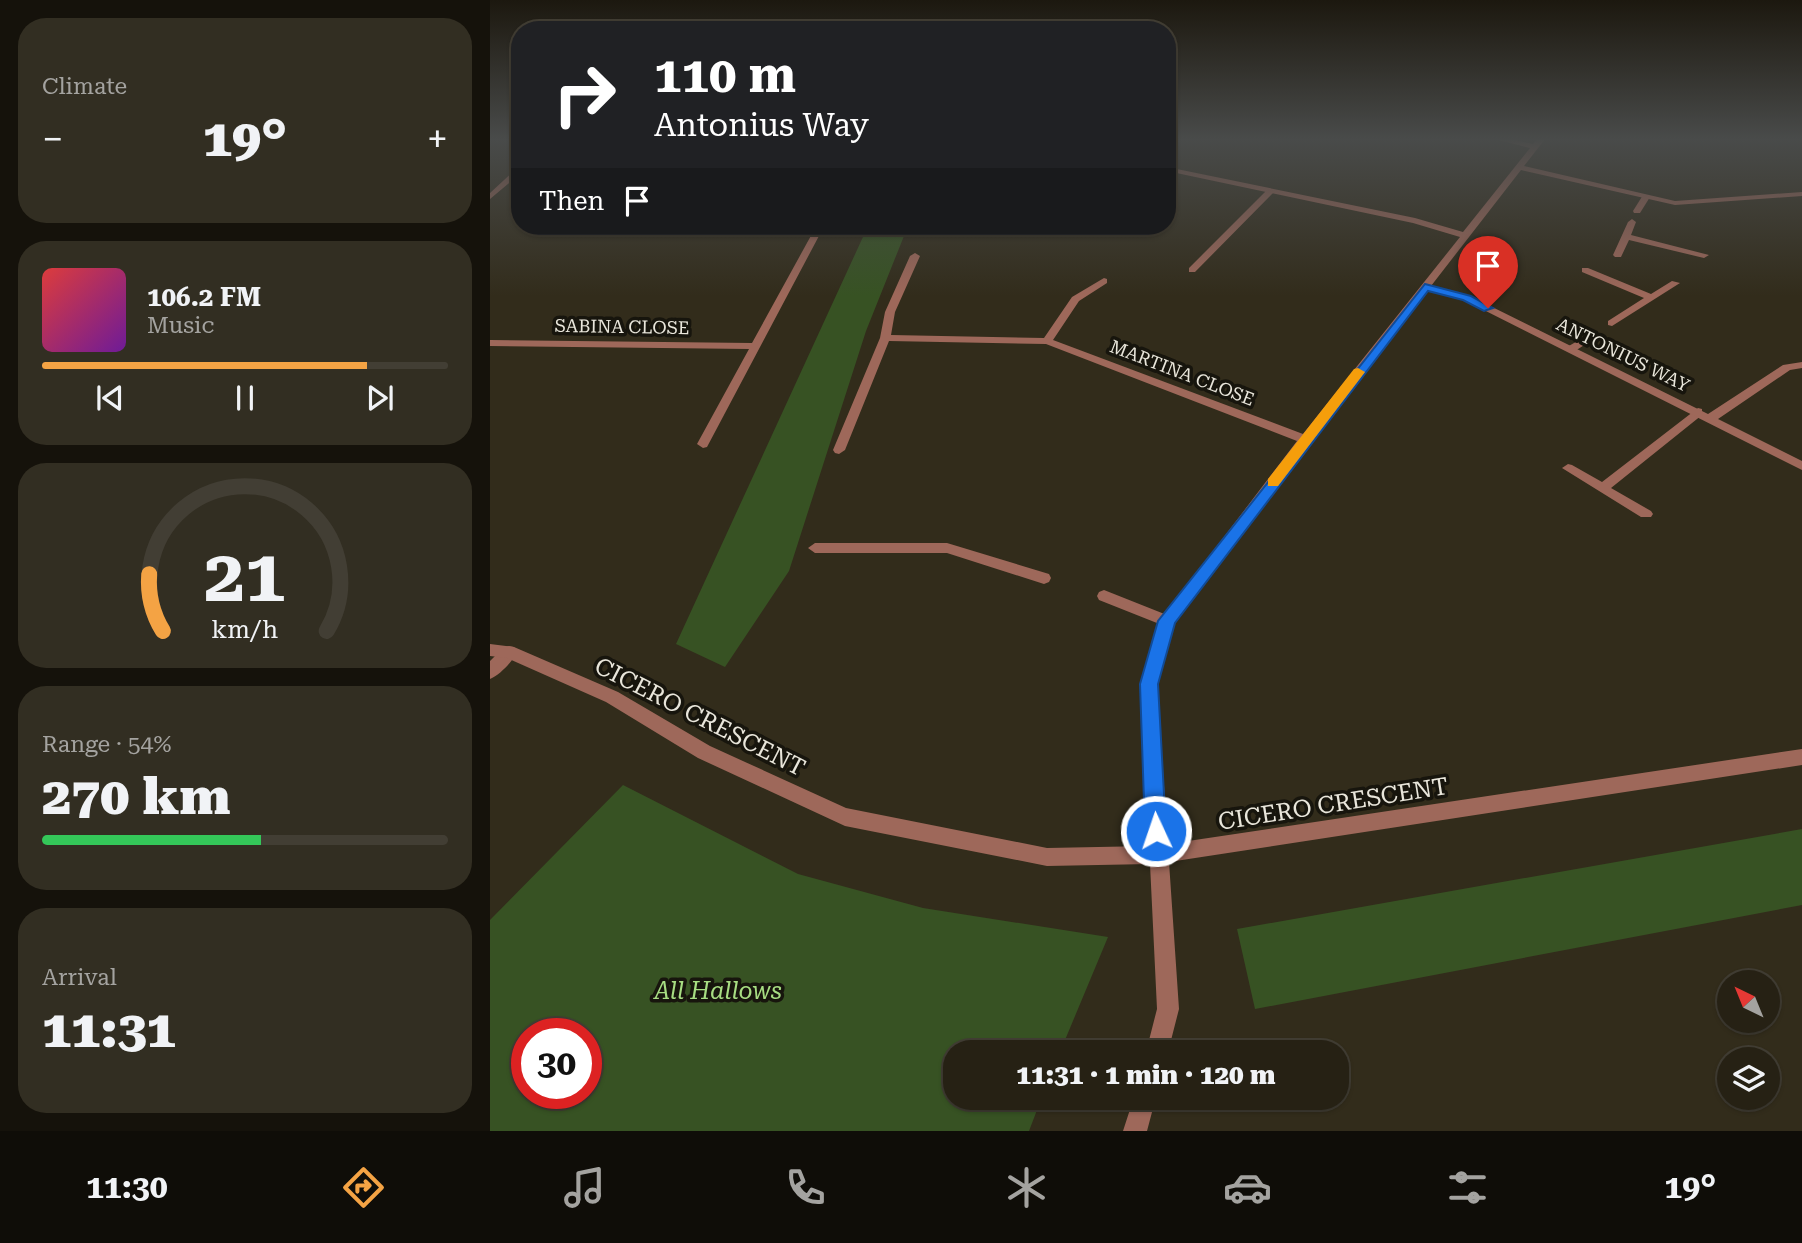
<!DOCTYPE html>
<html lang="en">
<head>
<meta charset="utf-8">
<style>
	body { margin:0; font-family:"Roboto Serif",serif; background:#322e22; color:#f1f3f6; height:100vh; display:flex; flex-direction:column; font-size:26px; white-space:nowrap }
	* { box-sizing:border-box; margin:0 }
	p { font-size:23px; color:#a4a3a0 }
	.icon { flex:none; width:38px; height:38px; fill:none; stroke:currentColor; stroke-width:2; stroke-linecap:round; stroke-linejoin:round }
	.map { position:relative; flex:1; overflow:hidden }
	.drawer { display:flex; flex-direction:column; gap:18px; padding:18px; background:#15120b; width:490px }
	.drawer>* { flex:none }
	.hud { position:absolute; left:21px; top:21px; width:665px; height:214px; border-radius:28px; box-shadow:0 2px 5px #0004,0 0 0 2px #423e34; background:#202124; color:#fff; overflow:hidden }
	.needle { width:46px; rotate:317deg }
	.controls { position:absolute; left:1227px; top:970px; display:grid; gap:14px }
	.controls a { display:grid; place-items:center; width:63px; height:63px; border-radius:50%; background:#262114; box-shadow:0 2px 5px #0004,0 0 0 2px #423e34; font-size:35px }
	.speed { position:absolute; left:21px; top:1018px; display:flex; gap:14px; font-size:35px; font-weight:700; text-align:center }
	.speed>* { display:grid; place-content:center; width:91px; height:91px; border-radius:50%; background:#262114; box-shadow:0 2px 5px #0004,0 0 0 2px #423e34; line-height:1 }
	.speed .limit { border:10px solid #d22; background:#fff; color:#111 }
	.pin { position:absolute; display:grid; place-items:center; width:60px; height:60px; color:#fff; margin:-72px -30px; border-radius:50% 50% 50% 0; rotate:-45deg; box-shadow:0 0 7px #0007 }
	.pin .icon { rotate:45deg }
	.me { position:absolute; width:77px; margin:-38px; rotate:357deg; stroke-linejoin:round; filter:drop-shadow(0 0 5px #0008) }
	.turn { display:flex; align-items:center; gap:24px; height:147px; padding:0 28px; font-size:32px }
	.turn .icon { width:91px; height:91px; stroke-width:2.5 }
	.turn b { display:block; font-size:49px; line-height:60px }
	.then { display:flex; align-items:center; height:66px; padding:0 28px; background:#0003; gap:14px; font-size:26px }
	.big { font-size:52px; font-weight:800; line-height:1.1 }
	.drawer .widget { flex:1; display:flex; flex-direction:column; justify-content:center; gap:10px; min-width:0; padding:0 24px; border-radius:28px; background:#322e22 }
	.drawer .dial { align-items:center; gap:0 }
	.dial svg { height:182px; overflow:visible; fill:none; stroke:#423e34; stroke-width:7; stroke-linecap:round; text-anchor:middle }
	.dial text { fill:#f1f3f6; stroke:none }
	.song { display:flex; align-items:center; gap:21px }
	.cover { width:84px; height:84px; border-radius:10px; background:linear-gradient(135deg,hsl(0 70% 55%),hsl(280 70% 35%)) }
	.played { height:7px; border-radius:4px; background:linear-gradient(90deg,#f4a344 80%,#423e34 80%) }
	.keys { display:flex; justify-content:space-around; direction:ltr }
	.heat { display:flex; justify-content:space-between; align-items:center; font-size:38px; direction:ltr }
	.charge { height:10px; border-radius:5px; background:linear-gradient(90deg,#34c759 54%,#423e34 0) }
	.trip { position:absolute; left:453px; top:1040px; width:406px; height:70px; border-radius:28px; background:#262114; box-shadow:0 2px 5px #0004,0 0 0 2px #423e34; font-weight:800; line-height:70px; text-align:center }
	.tab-bar { display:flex; height:112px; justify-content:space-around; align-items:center; background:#0f0d08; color:#a4a3a0 }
	.tab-bar .icon { width:49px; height:49px }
	.tab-bar .current { color:#f4a344 }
	.tab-bar b { font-size:32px; color:#f1f3f6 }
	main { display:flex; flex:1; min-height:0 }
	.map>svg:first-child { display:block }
	.green { fill:#375223; fill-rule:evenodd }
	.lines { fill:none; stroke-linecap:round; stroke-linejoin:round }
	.lane { fill:#9e685a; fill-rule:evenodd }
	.street { fill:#9e685a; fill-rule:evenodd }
	.route { fill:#1a73e8; stroke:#114b97; stroke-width:2 }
	.slow { fill:#f59e0b }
	.labels { text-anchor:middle; stroke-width:7; stroke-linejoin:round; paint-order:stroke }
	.far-street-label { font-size:18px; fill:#e9e6db; stroke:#17150d }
	.near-street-label { font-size:24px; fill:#e9e6db; stroke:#17150d }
	.near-park-label { font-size:24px; font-style:italic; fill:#a7dd82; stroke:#17150d }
</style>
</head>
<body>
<main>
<section class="drawer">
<div class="widget"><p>Climate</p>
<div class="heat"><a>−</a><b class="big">19°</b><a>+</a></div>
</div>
<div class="widget">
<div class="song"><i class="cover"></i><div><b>106.2 FM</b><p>Music</p></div></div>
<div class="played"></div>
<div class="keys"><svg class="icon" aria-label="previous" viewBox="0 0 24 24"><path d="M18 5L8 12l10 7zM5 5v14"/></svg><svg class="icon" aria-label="pause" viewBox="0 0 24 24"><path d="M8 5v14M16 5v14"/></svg><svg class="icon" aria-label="next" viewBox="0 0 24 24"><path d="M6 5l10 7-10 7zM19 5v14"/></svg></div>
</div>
<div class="widget dial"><svg viewBox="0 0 100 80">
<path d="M14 69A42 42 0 1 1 86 69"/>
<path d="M14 69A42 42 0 0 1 8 44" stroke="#f4a344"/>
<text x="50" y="56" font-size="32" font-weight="700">21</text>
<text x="50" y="72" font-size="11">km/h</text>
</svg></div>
<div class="widget"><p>Range · 54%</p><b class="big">270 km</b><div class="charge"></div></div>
<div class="widget"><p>Arrival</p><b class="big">11:31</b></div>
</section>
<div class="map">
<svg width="1312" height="1131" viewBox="0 0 1312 1131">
	<rect width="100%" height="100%" fill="#322c1b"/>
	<path class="green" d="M 378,226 L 418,226 L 376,331 L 299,571 L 235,667 L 186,644 Z
		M 133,785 L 308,874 L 433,908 L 618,937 L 570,1052 L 466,1052 L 466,1097 L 552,1097 L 539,1131 L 0,1131 L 0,920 ZM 37,1034 L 96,1034 L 96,1094 L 37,1094 Z
		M 1312,829 L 1312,905 L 765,1009 L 747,929 Z"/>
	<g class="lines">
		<path class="lane" d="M 777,190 L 784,192 L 705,272 L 699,272 L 699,268 Z
			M 1153,195 L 1160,197 L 1150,213 L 1144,213 L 1143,211 Z
			M 1142,219 L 1146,222 L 1141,235 L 1219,255 L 1214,258 L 1139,240 L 1131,257 L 1125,257 L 1123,255 L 1138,222 Z
			M 1092,268 L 1098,268 L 1161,294 L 1182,281 L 1190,283 L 1122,326 L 1118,325 L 1118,321 L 1154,298 L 1092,272 Z
			M 1098,335 L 1102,336 L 1102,340 L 1085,351 L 1077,351 L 1077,347 Z
			M 1208,408 L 1212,409 L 1212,415 L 1121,488 L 1161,511 L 1163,514 L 1161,517 L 1151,517 L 1072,468 L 1078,464 L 1082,465 L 1112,482 Z
			M 325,543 L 457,543 L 559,574 L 561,578 L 559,582 L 554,584 L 457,553 L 325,553 L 318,548 Z
			M 614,590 L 682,617 L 684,621 L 682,625 L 677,627 L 609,600 L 607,596 L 609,592 Z
			M 19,646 L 24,647 L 27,652 C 22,662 10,675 0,679 L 0,661 L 14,647 Z"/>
		<path class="street" d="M 1001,138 L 1015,138 L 1043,144 L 1048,138 L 1056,138 L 1034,166 L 1185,201 L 1312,192 L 1312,196 L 1185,205 L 1031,170 L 941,286 L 980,296 L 1218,414 L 1293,365 L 1312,362 L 1312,368 L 1300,370 L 1228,419 L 1312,461 L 1312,470 L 974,300 L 937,290 L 819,442 L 684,623 L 667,684 L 678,844 L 1312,749 L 1312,765 L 679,862 L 689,1009 L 678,1052 L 656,1052 L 667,1009 L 660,864 L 557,866 L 355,826 L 208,758 L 116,702 L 17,658 L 0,656 L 0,644 L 24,647 L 128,692 L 220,746 L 356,808 L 557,848 L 659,846 L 651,684 L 670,621 L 807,441 L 556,344 L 399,341 L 355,450 L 349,454 L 345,453 L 343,450 L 390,338 L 395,312 L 420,256 L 425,253 L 430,256 L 405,312 L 401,335 L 554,338 L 582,297 L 614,278 L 617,279 L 617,283 L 589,301 L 563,340 L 813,434 L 970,237 L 923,223 L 677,171 L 677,167 L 925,218 L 973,232 L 1040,148 Z
			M 27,168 L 30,168 L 30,174 L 0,199 L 0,193 Z
			M 323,232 L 330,234 L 217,447 L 213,448 L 207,444 L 259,349 L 0,346 L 0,340 L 262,343 Z
			M 644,1097 L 666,1097 L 657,1131 L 633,1131 Z"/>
	</g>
	<linearGradient id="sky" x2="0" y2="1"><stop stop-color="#1c180f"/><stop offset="0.47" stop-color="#494b4a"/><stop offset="1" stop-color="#494b4a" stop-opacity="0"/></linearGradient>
	<rect width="1312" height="296" fill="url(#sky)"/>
	<path class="route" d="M 935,284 L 981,296 L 1003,308 L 994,311 L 973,300 L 938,291 L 685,623 L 668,684 L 676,831 L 673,838 L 666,841 L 659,838 L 655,831 L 650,684 L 668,621 Z"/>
	<path class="slow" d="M 868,368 L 875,372 L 788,486 L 778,486 L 778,479 L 864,369 Z"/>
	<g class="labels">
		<g class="far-street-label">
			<text transform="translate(132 327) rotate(1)" y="6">SABINA CLOSE</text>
			<text transform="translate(1133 355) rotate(26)" y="6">ANTONIUS WAY</text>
			<text transform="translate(692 373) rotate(21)" y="6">MARTINA CLOSE</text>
		</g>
		<g class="near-street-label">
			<text transform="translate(210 717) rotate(27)" y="8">CICERO CRESCENT</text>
			<text transform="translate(843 804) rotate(-9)" y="8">CICERO CRESCENT</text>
		</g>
		<g class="near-park-label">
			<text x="228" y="999">All Hallows</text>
		</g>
	</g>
</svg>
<div class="controls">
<a><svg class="needle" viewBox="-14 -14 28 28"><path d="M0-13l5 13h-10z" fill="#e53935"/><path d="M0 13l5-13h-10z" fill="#a4a3a0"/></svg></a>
<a><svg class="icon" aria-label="layers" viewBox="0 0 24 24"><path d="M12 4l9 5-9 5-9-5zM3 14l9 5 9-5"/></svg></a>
</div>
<div class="speed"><div class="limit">30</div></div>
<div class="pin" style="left:998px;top:308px;background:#d93025"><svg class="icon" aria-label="arrive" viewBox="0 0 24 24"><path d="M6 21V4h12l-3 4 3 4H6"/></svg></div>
<svg class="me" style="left:666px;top:831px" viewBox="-20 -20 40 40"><circle r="17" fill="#1a73e8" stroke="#fff" stroke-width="3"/><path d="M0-11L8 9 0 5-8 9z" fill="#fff"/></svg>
<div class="trip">11:31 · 1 min · 120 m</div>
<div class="hud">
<div class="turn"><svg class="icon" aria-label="right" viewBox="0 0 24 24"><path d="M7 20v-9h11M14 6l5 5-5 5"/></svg><div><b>110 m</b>Antonius Way</div></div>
<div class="then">Then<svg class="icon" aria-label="arrive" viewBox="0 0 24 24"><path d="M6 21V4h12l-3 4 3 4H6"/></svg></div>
</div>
</div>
</main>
<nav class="tab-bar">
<b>11:30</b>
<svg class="icon current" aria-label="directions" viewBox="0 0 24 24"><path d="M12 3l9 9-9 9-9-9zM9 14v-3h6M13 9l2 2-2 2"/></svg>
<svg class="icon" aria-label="music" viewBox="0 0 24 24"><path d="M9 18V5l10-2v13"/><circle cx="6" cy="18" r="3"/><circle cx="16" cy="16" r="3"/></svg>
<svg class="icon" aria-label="phone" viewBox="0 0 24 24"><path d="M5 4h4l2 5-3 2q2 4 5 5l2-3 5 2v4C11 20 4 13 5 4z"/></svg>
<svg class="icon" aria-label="climate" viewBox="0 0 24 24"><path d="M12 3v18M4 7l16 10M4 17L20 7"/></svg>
<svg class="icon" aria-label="car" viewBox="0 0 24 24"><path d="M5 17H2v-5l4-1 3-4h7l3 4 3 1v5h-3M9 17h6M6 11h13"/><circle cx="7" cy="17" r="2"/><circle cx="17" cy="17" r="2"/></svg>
<svg class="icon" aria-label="filters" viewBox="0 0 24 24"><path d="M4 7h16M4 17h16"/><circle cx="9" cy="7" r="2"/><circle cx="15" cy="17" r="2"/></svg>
<b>19°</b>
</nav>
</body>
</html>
